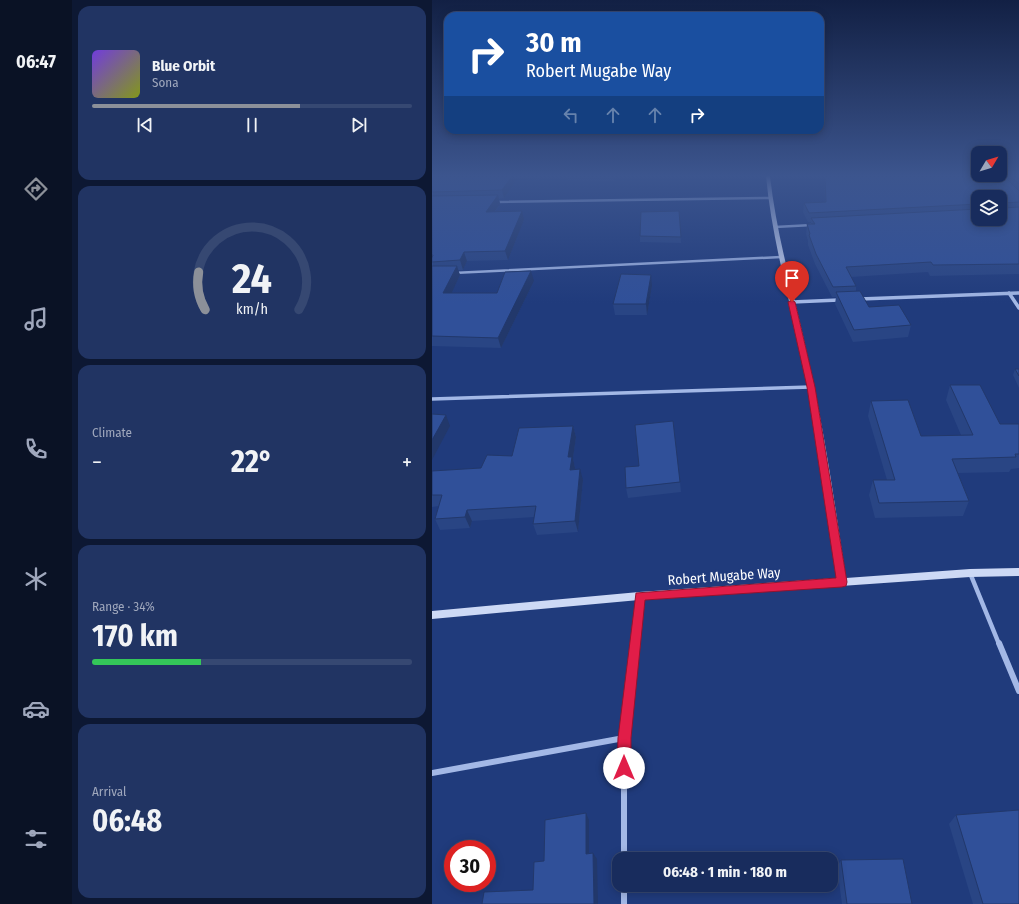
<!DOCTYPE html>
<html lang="en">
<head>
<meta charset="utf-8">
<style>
	body { margin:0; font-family:"Fira Sans Condensed",sans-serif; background:#213463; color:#f1f3f6; height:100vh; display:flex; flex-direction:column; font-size:15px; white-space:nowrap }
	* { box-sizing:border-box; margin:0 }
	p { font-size:13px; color:#9fa7bc }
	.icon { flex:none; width:22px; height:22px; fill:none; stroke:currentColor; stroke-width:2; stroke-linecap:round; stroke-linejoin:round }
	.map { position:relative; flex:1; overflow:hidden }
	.panel { display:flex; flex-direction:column; gap:6px; padding:6px; background:#0d1833; width:360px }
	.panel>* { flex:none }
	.top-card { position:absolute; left:12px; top:12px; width:380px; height:122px; border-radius:12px; box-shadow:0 2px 10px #0003,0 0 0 1px #364872; background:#1a4fa0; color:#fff; overflow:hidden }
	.needle { width:26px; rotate:52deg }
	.tools { position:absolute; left:539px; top:146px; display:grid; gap:8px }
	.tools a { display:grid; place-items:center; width:36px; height:36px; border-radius:8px; background:#182c5d; box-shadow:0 2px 10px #0003,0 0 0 1px #364872; font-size:20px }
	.speed { position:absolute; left:12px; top:840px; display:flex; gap:8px; font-size:20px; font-weight:700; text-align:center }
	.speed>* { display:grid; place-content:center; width:52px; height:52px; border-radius:50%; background:#182c5d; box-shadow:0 2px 10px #0003,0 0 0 1px #364872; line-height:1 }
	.speed .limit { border:6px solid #d22; background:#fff; color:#111 }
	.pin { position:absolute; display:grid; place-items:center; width:34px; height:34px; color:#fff; margin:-41px -17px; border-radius:50% 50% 50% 0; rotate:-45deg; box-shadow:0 0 4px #0007 }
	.pin .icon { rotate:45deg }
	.me { position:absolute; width:44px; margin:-22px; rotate:0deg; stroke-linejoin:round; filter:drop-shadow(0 0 3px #0008) }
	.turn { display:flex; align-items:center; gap:14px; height:84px; padding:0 16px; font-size:18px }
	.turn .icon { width:52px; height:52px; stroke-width:2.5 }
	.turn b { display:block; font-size:28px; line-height:34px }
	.lanes { display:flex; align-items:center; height:38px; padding:0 16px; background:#0003; justify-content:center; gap:20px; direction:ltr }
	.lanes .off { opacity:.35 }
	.big { font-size:30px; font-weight:700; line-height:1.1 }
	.panel .widget { flex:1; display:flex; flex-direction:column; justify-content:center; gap:6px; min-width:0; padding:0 14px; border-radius:12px; background:#213463 }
	.panel .dial { align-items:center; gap:0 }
	.dial svg { height:104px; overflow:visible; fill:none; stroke:#364872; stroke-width:7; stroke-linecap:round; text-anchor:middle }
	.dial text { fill:#f1f3f6; stroke:none }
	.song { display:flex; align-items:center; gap:12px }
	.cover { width:48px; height:48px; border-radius:6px; background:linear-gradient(135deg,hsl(260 70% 55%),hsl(70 70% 35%)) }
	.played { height:4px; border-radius:2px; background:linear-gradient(90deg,#8c9099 65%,#364872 65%) }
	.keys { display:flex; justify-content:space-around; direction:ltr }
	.heat { display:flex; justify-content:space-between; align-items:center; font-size:22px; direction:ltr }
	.charge { height:6px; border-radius:3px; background:linear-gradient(90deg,#34c759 34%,#364872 0) }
	.trip { position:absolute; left:180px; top:852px; width:226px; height:40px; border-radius:12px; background:#182c5d; box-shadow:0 2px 10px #0003,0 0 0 1px #364872; font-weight:700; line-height:40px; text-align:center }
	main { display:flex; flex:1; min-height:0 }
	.menu { display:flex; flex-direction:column; width:72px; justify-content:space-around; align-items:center; background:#0a1225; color:#9fa7bc }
	.menu .icon { width:28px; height:28px }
	.menu .selected { color:#8c9099 }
	.menu b { font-size:18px; color:#f1f3f6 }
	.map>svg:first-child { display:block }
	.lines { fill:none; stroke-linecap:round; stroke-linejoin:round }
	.street-far3 { stroke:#a3b8e6; stroke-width:2.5 }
	.street-far2 { stroke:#a3b8e6; stroke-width:3.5 }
	.street-far1 { stroke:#a3b8e6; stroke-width:4.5 }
	.street { stroke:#a3b8e6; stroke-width:6 }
	.secondary { fill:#cdd9f5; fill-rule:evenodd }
	.wall { fill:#294584; fill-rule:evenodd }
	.shaded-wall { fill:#22386b }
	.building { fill:#305099; stroke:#22386b }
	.route { fill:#e11d48; stroke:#92132f }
	.labels { text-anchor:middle; stroke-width:4; stroke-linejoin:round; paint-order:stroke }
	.near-street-label { font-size:14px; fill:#fff; stroke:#203b7c }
</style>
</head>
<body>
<main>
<nav class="menu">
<b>06:47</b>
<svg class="icon selected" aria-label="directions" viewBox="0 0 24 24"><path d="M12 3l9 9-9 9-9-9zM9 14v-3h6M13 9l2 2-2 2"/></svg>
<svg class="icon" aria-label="music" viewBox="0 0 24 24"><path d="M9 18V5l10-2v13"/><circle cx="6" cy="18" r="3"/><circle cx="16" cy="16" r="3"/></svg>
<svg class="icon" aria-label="phone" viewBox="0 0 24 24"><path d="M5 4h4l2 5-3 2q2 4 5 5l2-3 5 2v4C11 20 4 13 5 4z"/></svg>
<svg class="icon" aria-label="climate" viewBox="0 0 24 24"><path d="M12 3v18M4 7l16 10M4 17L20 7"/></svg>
<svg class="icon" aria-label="car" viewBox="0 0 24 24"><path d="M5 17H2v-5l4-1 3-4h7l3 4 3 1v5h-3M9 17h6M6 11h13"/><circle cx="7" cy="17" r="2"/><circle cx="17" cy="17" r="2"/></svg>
<svg class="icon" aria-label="filters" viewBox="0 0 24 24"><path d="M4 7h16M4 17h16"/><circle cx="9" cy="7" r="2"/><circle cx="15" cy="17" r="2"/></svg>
</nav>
<section class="panel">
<div class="widget">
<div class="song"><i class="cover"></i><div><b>Blue Orbit</b><p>Sona</p></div></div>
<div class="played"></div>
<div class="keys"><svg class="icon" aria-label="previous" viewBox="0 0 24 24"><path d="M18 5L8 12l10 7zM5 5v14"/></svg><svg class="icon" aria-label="pause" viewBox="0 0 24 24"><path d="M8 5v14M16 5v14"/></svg><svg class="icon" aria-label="next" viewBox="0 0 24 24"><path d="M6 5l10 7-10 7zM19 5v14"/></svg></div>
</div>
<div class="widget dial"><svg viewBox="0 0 100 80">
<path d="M14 69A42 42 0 1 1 86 69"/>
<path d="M14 69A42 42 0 0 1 9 40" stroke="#8c9099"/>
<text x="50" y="56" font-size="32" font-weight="700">24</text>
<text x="50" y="72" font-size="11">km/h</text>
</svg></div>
<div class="widget"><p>Climate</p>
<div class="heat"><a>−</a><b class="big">22°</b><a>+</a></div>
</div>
<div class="widget"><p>Range · 34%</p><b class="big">170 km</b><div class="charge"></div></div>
<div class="widget"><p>Arrival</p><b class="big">06:48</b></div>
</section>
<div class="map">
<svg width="587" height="904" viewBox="0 0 587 904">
	<rect width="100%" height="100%" fill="#203b7c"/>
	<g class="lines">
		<path class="street-far3" d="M 64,202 L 337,198
			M 343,227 L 380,225
			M 21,273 L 349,257"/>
		<path class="street-far2" d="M 577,293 L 587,308
			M 428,299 L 587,293
			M 360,302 L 407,300
			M 0,399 L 379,387"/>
		<path class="street-far1" d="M 538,573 L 567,644
			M 202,644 L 207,596"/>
		<path class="street" d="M 567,643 L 587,691
			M 0,773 L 192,738
			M 192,859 L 192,738 L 202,643
			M 192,885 L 192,904"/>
		<path class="secondary" d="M 334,176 L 338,176 C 345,240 364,300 377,363 C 393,434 403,506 414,578 L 538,569 L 587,568 L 587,576 L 538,577 L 207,600 L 0,619 L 0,611 L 207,592 L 405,578 C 394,506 385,434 371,363 C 358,300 340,241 334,176 Z"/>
	</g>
	<path class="wall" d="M 0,176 L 110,176 L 108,180 L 85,179 L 72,198 L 67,199 L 68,204 L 63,212 L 92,220 L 76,260 L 35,261 L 31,270 L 26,270 L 28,275 L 19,293 L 65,293 L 102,281 L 69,348 L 0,346 Z
		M 135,176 L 182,176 L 182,181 L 136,180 Z
		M 392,176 L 587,176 L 587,274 L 498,276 L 496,272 L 419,277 L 424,286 L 424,291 L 437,307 L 479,325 L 476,337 L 421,342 L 403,304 L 404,297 L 400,297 L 383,264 L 376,245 L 376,241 L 374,234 L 375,224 L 379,224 L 379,222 L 376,222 L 371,212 L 372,203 L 393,202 ZM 546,197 L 568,219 L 546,219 Z
		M 247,211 L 249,243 L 208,242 L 208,236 Z
		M 220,286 L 215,315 L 183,315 L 181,304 Z
		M 583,369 L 587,369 L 587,388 L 581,375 Z
		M 518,385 L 568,424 L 587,424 L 587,468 L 579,469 L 577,472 L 526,473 L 537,501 L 531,516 L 443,518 L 437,495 L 441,480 L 455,480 L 436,416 L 439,401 L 489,436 L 529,435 L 514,400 Z
		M 141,426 L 144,437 L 141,458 L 143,468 L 143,470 L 151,480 L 146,532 L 105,535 L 101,524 L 102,517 L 40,521 L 38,528 L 8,530 L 3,519 L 7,506 L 0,507 L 0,471 L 49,468 L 80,456 Z
		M 248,482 L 249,492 L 196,498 L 194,488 Z
		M 524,815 L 587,904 L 541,904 L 517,824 Z
		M 409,860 L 480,904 L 410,904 L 405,867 Z"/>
	<path class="shaded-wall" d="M 80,176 L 85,176 L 85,179 L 72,198 L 70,190 Z
		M 66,195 L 68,204 L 56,221 L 54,212 Z
		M 90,211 L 92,220 L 76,260 L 73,251 Z
		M 32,252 L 35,261 L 31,270 L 28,260 Z
		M 25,266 L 28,275 L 15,303 L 11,293 Z
		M 99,271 L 102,281 L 69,348 L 66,338 Z
		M 219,275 L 220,286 L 215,315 L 214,304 Z
		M 14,415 L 18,426 L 0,460 L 0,440 Z
		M 141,426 L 144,437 L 141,458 L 143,468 L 141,481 L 138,470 L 136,457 Z
		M 148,469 L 151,480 L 146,532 L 143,521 Z
		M 35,510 L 40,521 L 38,528 L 33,517 Z
		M 154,813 L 157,820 L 157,860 L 154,854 Z
		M 161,853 L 165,859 L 166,904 L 162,904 Z"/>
	<path class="building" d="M 0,176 L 80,176 L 70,190 L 0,192 Z
		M 393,176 L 572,176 L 587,191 L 587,202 L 571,203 L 568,206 L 571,208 L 587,207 L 587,264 L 501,265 L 499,262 L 414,267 L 424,286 L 401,287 L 384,254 L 377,235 L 378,234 L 375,224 L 383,224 L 379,218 L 546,209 L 546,219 L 568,219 L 568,197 L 546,197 L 546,204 L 377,213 L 372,203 L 394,202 Z
		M 579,176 L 587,176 L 587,184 Z
		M 66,195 L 54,212 L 90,211 L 73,251 L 32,252 L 28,260 L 0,262 L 0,258 L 1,255 L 0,255 L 0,196 Z
		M 247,211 L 249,237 L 208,236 L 209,212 Z
		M 0,266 L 25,266 L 11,293 L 65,293 L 73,272 L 99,271 L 66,338 L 0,336 Z
		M 189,274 L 219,275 L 214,304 L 181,304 Z
		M 428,291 L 437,307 L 467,305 L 479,325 L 422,330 L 404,292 Z
		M 583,369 L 587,369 L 587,376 Z
		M 518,385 L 548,385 L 568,424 L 587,424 L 587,454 L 583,454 L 584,457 L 520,459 L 537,501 L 447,503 L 441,480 L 463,480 L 439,401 L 476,400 L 489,436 L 541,435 Z
		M 0,414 L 14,415 L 0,440 Z
		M 241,421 L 248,482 L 194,488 L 193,467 L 207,466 L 203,425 Z
		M 141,426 L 136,457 L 140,457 L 138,470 L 148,469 L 143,521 L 101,524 L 104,506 L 35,510 L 33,517 L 3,519 L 10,495 L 0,495 L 0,471 L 49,468 L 55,455 L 80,456 L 87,428 Z
		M 587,810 L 587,904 L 551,904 L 524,815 Z
		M 154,813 L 154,854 L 161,853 L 162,904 L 50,904 L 52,892 L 101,890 L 102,862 L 112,861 L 113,820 Z
		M 471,859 L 480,904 L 415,904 L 409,860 Z"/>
	<linearGradient id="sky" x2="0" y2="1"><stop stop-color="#122044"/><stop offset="0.58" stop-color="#3c558e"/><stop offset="1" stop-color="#3c558e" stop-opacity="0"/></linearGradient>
	<rect width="587" height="303" fill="url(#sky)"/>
	<path class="route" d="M 360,300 L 363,302 L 383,387 L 415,582 L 414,586 L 410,587 L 213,600 L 199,738 L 199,768 L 197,773 L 192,775 L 187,773 L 185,768 L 186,738 L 204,593 L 404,578 L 375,387 L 356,302 Z"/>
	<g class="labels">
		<g class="near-street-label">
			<text transform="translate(292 576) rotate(-4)" y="5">Robert Mugabe Way</text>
		</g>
	</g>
</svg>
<div class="tools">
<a><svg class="needle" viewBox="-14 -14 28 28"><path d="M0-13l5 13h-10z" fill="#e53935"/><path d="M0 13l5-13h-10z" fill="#9fa7bc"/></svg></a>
<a><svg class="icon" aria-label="layers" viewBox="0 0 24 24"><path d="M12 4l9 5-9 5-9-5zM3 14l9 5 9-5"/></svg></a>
</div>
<div class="speed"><div class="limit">30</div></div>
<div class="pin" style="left:360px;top:302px;background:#d93025"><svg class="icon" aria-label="arrive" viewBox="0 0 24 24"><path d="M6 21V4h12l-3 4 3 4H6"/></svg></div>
<svg class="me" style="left:192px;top:768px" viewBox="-20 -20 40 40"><circle r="19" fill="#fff"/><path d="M0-13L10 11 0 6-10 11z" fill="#e11d48"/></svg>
<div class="trip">06:48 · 1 min · 180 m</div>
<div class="top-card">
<div class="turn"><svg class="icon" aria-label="right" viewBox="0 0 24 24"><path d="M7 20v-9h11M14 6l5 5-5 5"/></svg><div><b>30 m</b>Robert Mugabe Way</div></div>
<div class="lanes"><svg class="icon off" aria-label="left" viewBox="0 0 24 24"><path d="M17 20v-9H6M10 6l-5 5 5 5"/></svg><svg class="icon off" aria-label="ahead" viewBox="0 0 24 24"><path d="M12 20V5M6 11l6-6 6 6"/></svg><svg class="icon off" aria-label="ahead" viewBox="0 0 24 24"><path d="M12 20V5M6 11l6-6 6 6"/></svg><svg class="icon" aria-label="right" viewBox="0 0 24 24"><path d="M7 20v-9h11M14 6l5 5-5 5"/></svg></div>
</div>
</div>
</main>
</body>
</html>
